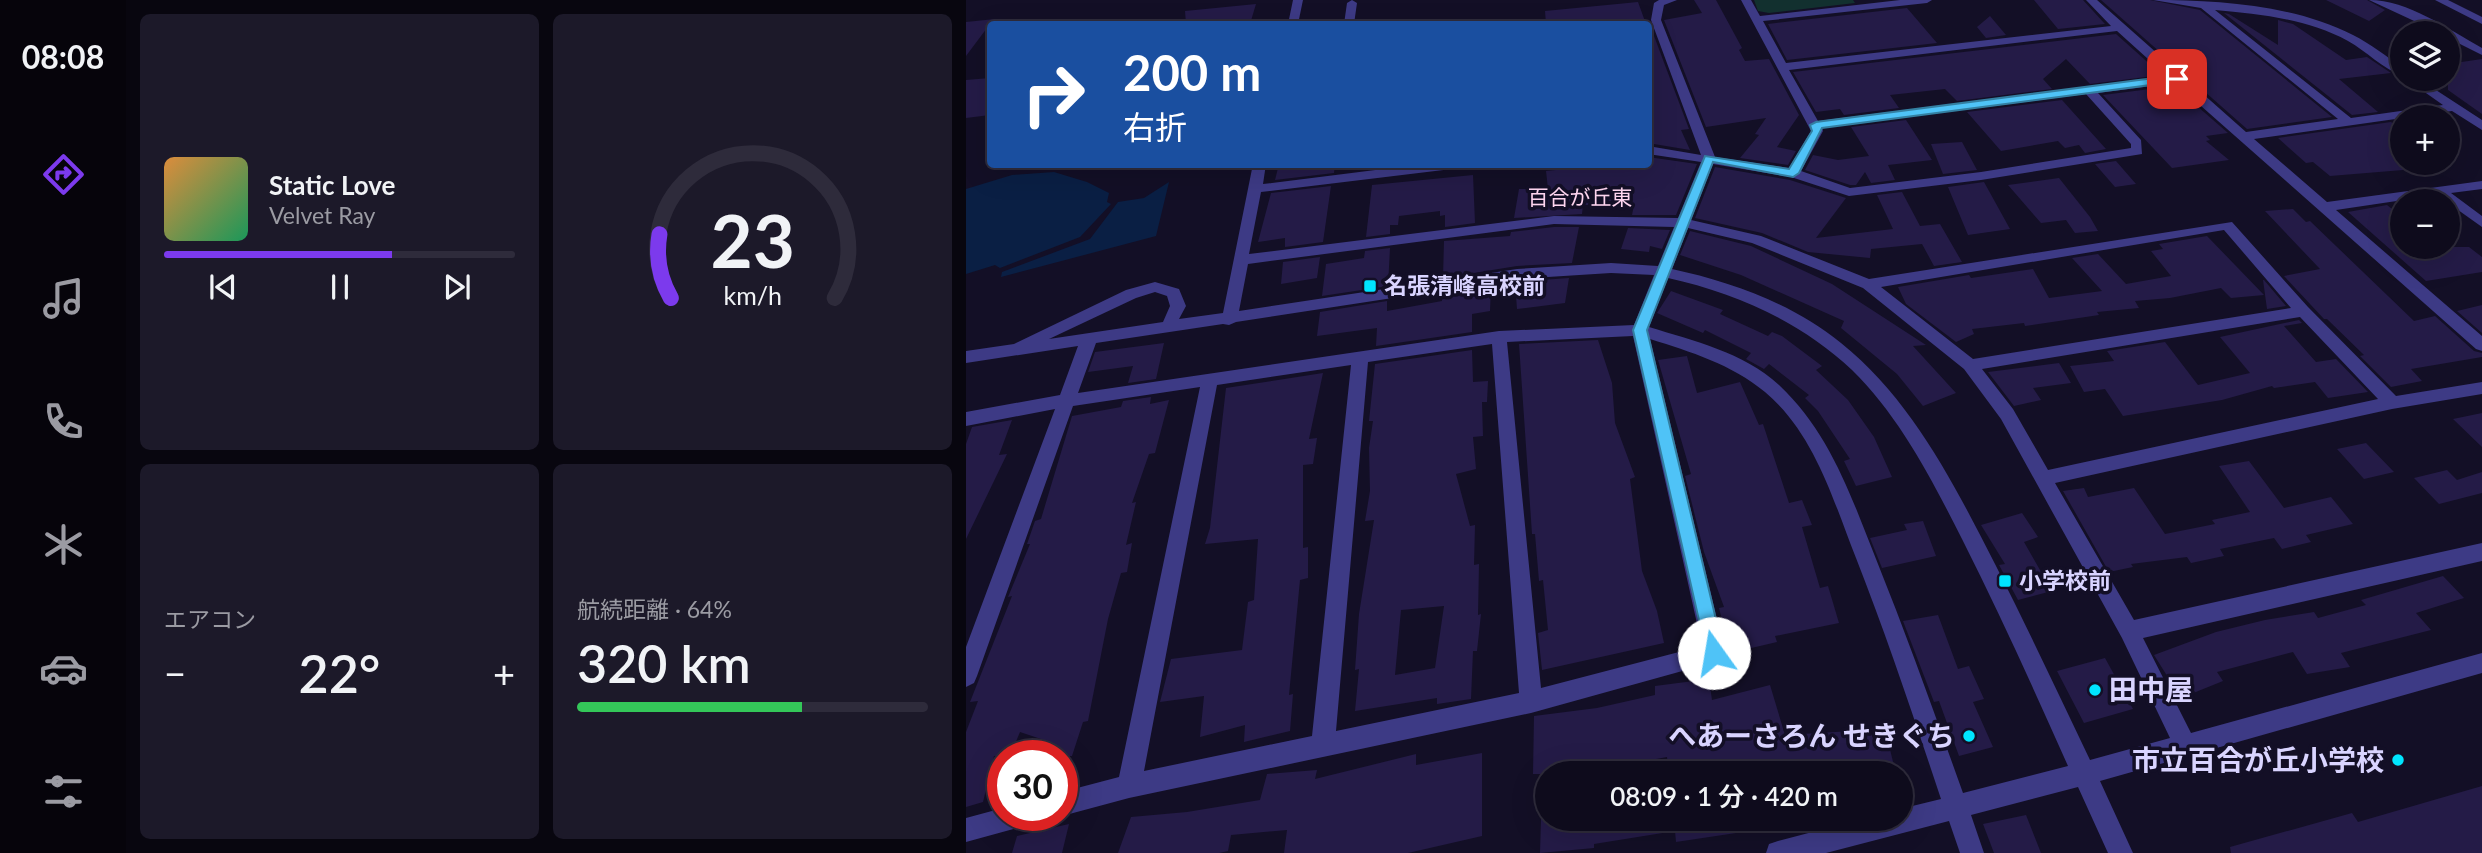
<!DOCTYPE html>
<html lang="ja">
<head>
<meta charset="utf-8">
<style>
	body { margin:0; font-family:Lato,"Noto Sans JP",sans-serif; background:#1c1929; color:#f1f3f6; height:100vh; display:flex; flex-direction:column; font-size:26px; white-space:nowrap }
	* { box-sizing:border-box; margin:0 }
	p { font-size:23px; color:#9b9ba3 }
	.icon { flex:none; width:38px; height:38px; fill:none; stroke:currentColor; stroke-width:2; stroke-linecap:round; stroke-linejoin:round }
	.map { position:relative; flex:1; overflow:hidden }
	.panel { display:flex; flex-direction:column; gap:14px; padding:14px; background:#08060f; width:840px }
	.panel>* { flex:none }
	.hud { position:absolute; left:21px; top:21px; width:665px; height:147px; border-radius:7px; box-shadow:0 7px 28px #0002,0 0 0 2px #2e2b3b; background:#1a4fa0; color:#fff; overflow:hidden }
	.fabs { position:absolute; left:1424px; top:21px; display:grid; gap:14px }
	.fabs a { display:grid; place-items:center; width:70px; height:70px; border-radius:50%; background:#0e0b1c; box-shadow:0 7px 28px #0002,0 0 0 2px #2e2b3b; font-size:35px }
	.speed { position:absolute; left:21px; top:740px; display:flex; gap:14px; font-size:35px; font-weight:700; text-align:center }
	.speed>* { display:grid; place-content:center; width:91px; height:91px; border-radius:50%; background:#0e0b1c; box-shadow:0 7px 28px #0002,0 0 0 2px #2e2b3b; line-height:1 }
	.speed .limit { border:10px solid #d22; background:#fff; color:#111 }
	.pin { position:absolute; display:grid; place-items:center; width:60px; height:60px; color:#fff; margin:-30px; border-radius:14px; box-shadow:0 4px 10px #0006 }
	.me { position:absolute; width:77px; margin:-38px; rotate:347deg; stroke-linejoin:round; filter:drop-shadow(0 0 5px #0008) }
	.turn { display:flex; align-items:center; gap:24px; height:147px; padding:0 21px; font-size:32px }
	.turn .icon { width:91px; height:91px; stroke-width:2.5 }
	.turn b { display:block; font-size:49px; line-height:60px }
	.big { font-size:52px; font-weight:600; line-height:1.1 }
	.panel .widget { flex:1; display:flex; flex-direction:column; justify-content:center; gap:10px; min-width:0; padding:0 24px; border-radius:10px; background:#1c1929 }
	.panel .dial { align-items:center; gap:0 }
	.dial svg { height:182px; overflow:visible; fill:none; stroke:#2e2b3b; stroke-width:7; stroke-linecap:round; text-anchor:middle }
	.dial text { fill:#f1f3f6; stroke:none }
	.song { display:flex; align-items:center; gap:21px }
	.cover { width:84px; height:84px; border-radius:10px; background:linear-gradient(135deg,hsl(30 70% 55%),hsl(150 70% 35%)) }
	.played { height:7px; border-radius:4px; background:linear-gradient(90deg,#7c3aed 65%,#2e2b3b 65%) }
	.keys { display:flex; justify-content:space-around; direction:ltr }
	.heat { display:flex; justify-content:space-between; align-items:center; font-size:38px; direction:ltr }
	.charge { height:10px; border-radius:5px; background:linear-gradient(90deg,#34c759 64%,#2e2b3b 0) }
	.panel .tiles { flex:1; display:grid; gap:14px; grid-template-columns:repeat(2,1fr) }
	.trip { position:absolute; left:569px; top:761px; width:378px; height:70px; border-radius:35px; background:#0e0b1c; box-shadow:0 7px 28px #0002,0 0 0 2px #2e2b3b; font-weight:600; line-height:70px; text-align:center }
	main { display:flex; flex:1; min-height:0 }
	.dock { display:flex; flex-direction:column; width:126px; justify-content:space-around; align-items:center; background:#06040b; color:#9b9ba3 }
	.dock .icon { width:49px; height:49px }
	.dock .current { color:#7c3aed }
	.dock b { font-size:32px; color:#f1f3f6 }
	.map>svg:first-child { display:block }
	.green { fill:#12302f }
	.water { fill:#0a1f44 }
	.building { fill:#241b47; fill-rule:evenodd }
	.lines { fill:none; stroke-linecap:round; stroke-linejoin:round }
	.street { fill:#3d3a85; fill-rule:evenodd }
	.route { fill:#4fc3f7; stroke:#337fa1; stroke-width:2 }
	.poi-dot { fill:#00e5ff; stroke:#130f26; stroke-width:2.5 }
	.labels { text-anchor:middle; stroke-width:7; stroke-linejoin:round; paint-order:stroke }
	.far-quarter-label { font-size:21px; fill:#ffd6f0; stroke:#130f26 }
	.poi-label { font-size:23px; font-weight:bold; fill:#d9d4ff; stroke:#130f26; text-anchor:start }
	.near-poi-label { font-size:28px; font-weight:bold; fill:#d9d4ff; stroke:#130f26; text-anchor:end }
</style>
</head>
<body>
<main>
<nav class="dock">
<b>08:08</b>
<svg class="icon current" aria-label="directions" viewBox="0 0 24 24"><path d="M12 3l9 9-9 9-9-9zM9 14v-3h6M13 9l2 2-2 2"/></svg>
<svg class="icon" aria-label="music" viewBox="0 0 24 24"><path d="M9 18V5l10-2v13"/><circle cx="6" cy="18" r="3"/><circle cx="16" cy="16" r="3"/></svg>
<svg class="icon" aria-label="phone" viewBox="0 0 24 24"><path d="M5 4h4l2 5-3 2q2 4 5 5l2-3 5 2v4C11 20 4 13 5 4z"/></svg>
<svg class="icon" aria-label="climate" viewBox="0 0 24 24"><path d="M12 3v18M4 7l16 10M4 17L20 7"/></svg>
<svg class="icon" aria-label="car" viewBox="0 0 24 24"><path d="M5 17H2v-5l4-1 3-4h7l3 4 3 1v5h-3M9 17h6M6 11h13"/><circle cx="7" cy="17" r="2"/><circle cx="17" cy="17" r="2"/></svg>
<svg class="icon" aria-label="filters" viewBox="0 0 24 24"><path d="M4 7h16M4 17h16"/><circle cx="9" cy="7" r="2"/><circle cx="15" cy="17" r="2"/></svg>
</nav>
<section class="panel">
<div class="tiles">
<div class="widget">
<div class="song"><i class="cover"></i><div><b>Static Love</b><p>Velvet Ray</p></div></div>
<div class="played"></div>
<div class="keys"><svg class="icon" aria-label="previous" viewBox="0 0 24 24"><path d="M18 5L8 12l10 7zM5 5v14"/></svg><svg class="icon" aria-label="pause" viewBox="0 0 24 24"><path d="M8 5v14M16 5v14"/></svg><svg class="icon" aria-label="next" viewBox="0 0 24 24"><path d="M6 5l10 7-10 7zM19 5v14"/></svg></div>
</div>
<div class="widget dial"><svg viewBox="0 0 100 80">
<path d="M14 69A42 42 0 1 1 86 69"/>
<path d="M14 69A42 42 0 0 1 9 41" stroke="#7c3aed"/>
<text x="50" y="56" font-size="32" font-weight="700">23</text>
<text x="50" y="72" font-size="11">km/h</text>
</svg></div>
<div class="widget"><p>エアコン</p>
<div class="heat"><a>−</a><b class="big">22°</b><a>+</a></div>
</div>
<div class="widget"><p>航続距離 · 64%</p><b class="big">320 km</b><div class="charge"></div></div>
</div>
</section>
<div class="map">
<svg width="1516" height="853" viewBox="0 0 1516 853">
	<rect width="100%" height="100%" fill="#130f26"/>
	<path class="green" d="M 788,0 L 887,0 L 889,3 L 803,13 L 792,11 Z"/>
	<path class="water" d="M 88,172 L 121,182 L 143,193 L 141,202 L 145,204 L 114,237 L 34,268 L 29,265 L 0,274 L 0,189 L 46,175 Z
		M 203,182 L 190,236 L 35,277 L 36,272 L 124,239 L 152,202 L 178,198 Z"/>
	<path class="building" d="M 728,0 L 750,0 L 776,48 L 773,50 L 779,61 L 803,59 L 833,115 L 811,147 L 830,151 L 822,165 L 774,158 L 793,135 L 789,134 L 800,118 L 740,127 L 698,20 L 736,13 Z
		M 1068,0 L 1117,0 L 1139,24 L 1092,29 Z
		M 1135,0 L 1184,0 L 1234,10 L 1366,117 L 1281,129 Z
		M 1360,0 L 1401,0 L 1419,10 L 1403,21 Z
		M 672,2 L 680,24 L 580,24 L 579,11 Z
		M 290,4 L 284,24 L 220,24 L 219,11 Z
		M 941,8 L 971,43 L 821,60 L 802,24 Z
		M 1258,13 L 1263,14 L 1312,45 L 1312,20 L 1327,24 L 1380,60 L 1401,57 L 1425,73 L 1373,79 L 1412,112 L 1386,115 Z
		M 1024,16 L 1040,35 L 1020,38 L 1011,27 Z
		M 29,19 L 24,24 L 0,56 L 0,22 Z
		M 682,20 L 723,129 L 715,130 L 724,150 L 682,143 Z
		M 1150,34 L 1196,75 L 1124,84 L 1100,59 L 1077,79 L 1086,89 L 991,101 L 979,89 L 924,95 L 933,108 L 878,115 L 874,109 L 850,112 L 827,72 Z
		M 1516,59 L 1516,114 L 1482,90 L 1482,64 Z
		M 24,78 L 24,115 L 0,118 L 0,80 Z
		M 1208,86 L 1262,133 L 1240,136 L 1244,140 L 1240,141 L 1263,160 L 1206,168 L 1137,95 Z
		M 1096,100 L 1140,149 L 1119,153 L 1113,145 L 1099,148 L 1092,141 L 1035,151 L 1001,112 Z
		M 940,120 L 966,160 L 922,165 L 929,180 L 905,183 L 899,172 L 890,185 L 884,185 L 839,170 L 847,155 L 872,160 L 903,156 L 885,127 Z
		M 1425,122 L 1437,132 L 1437,170 L 1364,176 L 1347,162 L 1340,163 L 1312,138 Z
		M 996,142 L 1011,170 L 977,174 L 965,144 Z
		M 682,157 L 731,164 L 710,215 L 666,215 L 668,205 L 617,205 L 616,214 L 548,218 L 553,189 L 582,189 L 580,171 L 619,167 L 619,164 L 682,164 Z
		M 1150,161 L 1170,184 L 1149,187 L 1129,164 Z
		M 313,164 L 369,164 L 368,173 L 309,180 Z
		M 749,167 L 824,180 L 880,198 L 850,238 L 927,229 L 911,195 L 936,192 L 954,226 L 974,224 L 996,262 L 968,266 L 956,244 L 905,249 L 904,258 L 842,252 L 796,233 L 729,218 Z
		M 507,175 L 509,223 L 479,227 L 479,215 L 474,216 L 474,211 L 433,216 L 432,225 L 424,225 L 424,234 L 400,237 L 406,185 Z
		M 1093,178 L 1124,217 L 1132,231 L 1109,233 L 1100,220 L 1075,223 L 1042,185 Z
		M 1018,182 L 1044,229 L 1002,235 L 982,187 Z
		M 365,186 L 357,242 L 319,247 L 319,238 L 292,242 L 305,193 Z
		M 1421,205 L 1426,209 L 1437,207 L 1437,247 L 1503,247 L 1516,257 L 1516,272 L 1460,281 L 1382,212 Z
		M 1327,209 L 1340,222 L 1344,221 L 1448,321 L 1469,316 L 1508,351 L 1516,353 L 1516,357 L 1445,369 L 1456,381 L 1425,387 L 1394,356 L 1398,355 L 1361,319 L 1358,319 L 1318,276 L 1354,269 L 1299,211 Z
		M 588,227 L 613,227 L 606,263 L 551,266 L 477,278 L 478,241 L 544,236 L 545,232 Z
		M 662,228 L 704,230 L 696,249 L 684,246 L 683,252 L 655,249 Z
		M 724,231 L 785,246 L 866,284 L 960,345 L 947,346 L 990,393 L 957,406 L 931,374 L 875,328 L 878,321 L 775,275 L 714,255 Z
		M 1241,236 L 1298,295 L 1265,298 L 1255,288 L 1204,298 L 1169,301 L 1173,308 L 1131,312 L 1133,315 L 1059,326 L 1058,323 L 1006,329 L 1008,334 L 990,342 L 940,304 L 932,287 L 1003,275 L 1005,278 L 1067,269 L 1083,298 L 1136,291 L 1106,258 L 1132,254 L 1160,284 L 1205,276 L 1185,251 L 1197,249 L 1193,244 Z
		M 424,248 L 422,286 L 356,296 L 360,264 L 398,258 L 399,251 Z
		M 354,257 L 351,278 L 315,284 L 317,262 Z
		M 603,278 L 599,303 L 551,309 L 549,282 Z
		M 1297,280 L 1298,280 L 1320,306 L 1301,309 Z
		M 525,286 L 524,311 L 506,314 L 506,332 L 410,346 L 411,328 L 351,336 L 354,312 L 421,301 L 421,311 L 476,301 L 476,293 Z
		M 705,291 L 757,310 L 754,314 L 802,336 L 806,332 L 816,336 L 856,366 L 850,370 L 882,400 L 908,437 L 926,477 L 890,486 L 878,461 L 884,459 L 852,411 L 839,398 L 843,395 L 803,364 L 798,369 L 780,359 L 785,353 L 739,330 L 737,333 L 691,313 Z
		M 1516,305 L 1516,333 L 1491,311 Z
		M 1333,320 L 1336,323 L 1318,326 L 1350,362 L 1370,359 L 1402,392 L 1362,398 L 1349,382 L 1308,388 L 1306,386 L 1256,400 L 1157,416 L 1139,389 L 1118,392 L 1104,366 L 1148,361 L 1141,351 L 1199,342 L 1232,385 L 1284,373 L 1254,337 Z
		M 632,340 L 646,383 L 649,423 L 669,477 L 664,479 L 676,571 L 691,611 L 698,643 L 576,670 L 572,633 L 582,630 L 577,580 L 573,581 L 569,534 L 566,534 L 553,344 Z
		M 198,343 L 190,379 L 162,383 L 167,366 L 122,372 L 129,352 Z
		M 506,350 L 507,382 L 522,381 L 521,402 L 516,402 L 517,436 L 507,437 L 510,469 L 490,474 L 504,526 L 509,525 L 508,565 L 513,564 L 512,615 L 515,614 L 511,651 L 507,651 L 505,699 L 471,704 L 471,698 L 389,711 L 393,669 L 389,670 L 393,614 L 408,520 L 399,521 L 404,491 L 403,448 L 407,421 L 403,421 L 409,364 ZM 478,606 L 469,668 L 429,675 L 435,610 Z
		M 721,356 L 731,393 L 774,382 L 793,425 L 797,424 L 823,503 L 836,500 L 846,525 L 836,527 L 854,588 L 862,586 L 873,623 L 809,636 L 811,642 L 764,653 L 753,608 L 758,607 L 738,552 L 719,476 L 725,474 L 692,360 Z
		M 1093,363 L 1105,383 L 1067,388 L 1075,400 L 1048,406 L 1022,372 Z
		M 357,373 L 343,439 L 351,438 L 347,464 L 337,465 L 337,548 L 342,547 L 342,578 L 334,580 L 323,695 L 327,694 L 324,731 L 278,742 L 279,725 L 234,737 L 238,696 L 194,702 L 205,659 L 276,650 L 282,602 L 288,600 L 292,539 L 239,544 L 244,528 L 260,388 Z
		M 185,397 L 184,404 L 203,400 L 189,453 L 183,454 L 166,503 L 170,502 L 160,545 L 166,543 L 161,572 L 155,573 L 142,619 L 122,721 L 117,722 L 106,756 L 74,756 L 78,740 L 54,732 L 44,756 L 28,756 L 17,802 L 0,807 L 0,732 L 12,701 L 4,702 L 46,596 L 42,597 L 64,544 L 61,544 L 69,521 L 75,519 L 106,416 L 155,407 L 157,401 Z
		M 1516,413 L 1516,447 L 1487,419 Z
		M 46,420 L 33,455 L 41,454 L 0,539 L 0,444 L 6,427 Z
		M 1400,443 L 1428,472 L 1398,479 L 1371,449 Z
		M 1283,461 L 1318,508 L 1365,497 L 1387,524 L 1340,535 L 1345,542 L 1316,549 L 1308,538 L 1254,549 L 1258,556 L 1225,563 L 1221,557 L 1165,564 L 1167,567 L 1143,572 L 1097,491 L 1118,488 L 1122,497 L 1168,488 L 1199,534 L 1249,524 L 1246,520 L 1284,512 L 1253,466 Z
		M 1481,470 L 1491,480 L 1516,472 L 1516,493 L 1473,504 L 1448,478 Z
		M 1056,513 L 1072,537 L 1058,542 L 1086,591 L 1052,600 L 1033,565 L 1039,564 L 1015,525 Z
		M 957,521 L 970,556 L 916,568 L 904,538 L 941,530 L 938,524 Z
		M 1477,576 L 1498,598 L 1450,613 L 1465,630 L 1375,653 L 1384,667 L 1341,674 L 1327,652 L 1251,672 L 1257,681 L 1215,698 L 1188,655 L 1250,632 L 1299,620 L 1348,612 L 1352,618 L 1400,605 L 1395,600 Z
		M 972,615 L 992,669 L 1003,666 L 1018,699 L 1007,702 L 1027,747 L 993,756 L 973,701 L 968,702 L 937,621 Z
		M 1139,658 L 1167,709 L 1118,723 L 1091,671 Z
		M 743,679 L 746,700 L 804,685 L 819,735 L 886,731 L 918,725 L 930,774 L 703,774 L 701,757 L 610,774 L 567,774 L 568,716 L 631,708 L 689,695 L 689,686 Z
		M 516,753 L 516,836 L 442,853 L 318,853 L 321,830 L 265,835 L 262,851 L 253,853 L 152,853 L 165,817 L 221,812 L 294,800 L 301,774 L 351,770 L 349,779 L 450,754 L 450,765 Z
		M 1516,786 L 1516,853 L 1265,853 L 1264,847 L 1386,813 L 1392,822 Z
		M 1060,815 L 1075,853 L 1028,853 L 1017,824 Z
		M 575,819 L 789,819 L 790,830 L 710,842 L 709,831 L 628,844 L 628,848 L 574,853 Z
		M 103,824 L 96,853 L 46,853 L 51,836 Z"/>
	<g class="lines">
		<path class="street" d="M 327,0 L 337,0 L 332,24 L 322,24 Z
			M 386,0 L 391,3 L 388,24 L 378,24 L 381,3 Z
			M 693,0 L 711,0 L 698,5 L 695,20 L 749,157 L 823,168 L 845,131 L 775,0 L 785,0 L 794,16 L 934,0 L 966,0 L 961,3 L 797,21 L 820,63 L 1145,26 L 1120,0 L 1131,0 L 1280,132 L 1372,119 L 1235,8 L 1187,0 C 1252,0 1329,5 1387,35 C 1405,44 1421,57 1437,68 L 1437,76 C 1417,69 1400,51 1382,41 C 1341,19 1294,14 1249,10 L 1385,118 L 1477,105 L 1440,79 L 1453,79 L 1516,120 L 1516,130 L 1486,111 L 1288,139 L 1361,202 L 1516,181 L 1516,189 L 1485,193 L 1516,216 L 1516,227 L 1471,195 L 1370,210 L 1516,336 L 1516,351 L 1510,349 L 1209,83 L 1132,93 L 1175,140 L 1176,154 L 1015,180 L 883,196 L 825,177 L 747,164 L 725,220 L 795,236 L 903,279 L 1266,222 L 1342,307 L 1430,396 L 1516,382 L 1516,394 L 1426,409 L 1089,483 L 1168,620 L 1516,543 L 1516,561 L 1177,638 L 1225,733 L 1516,653 L 1516,673 L 1134,781 L 1167,853 L 1142,853 L 1112,787 L 1005,815 L 1018,853 L 994,853 L 983,821 L 860,853 L 800,853 L 803,844 L 812,841 L 896,819 L 934,819 L 934,809 L 975,799 C 948,718 921,637 890,558 C 867,500 849,434 799,392 C 765,364 725,352 684,339 L 759,653 L 756,660 L 565,713 L 163,798 L 96,816 L 95,816 L 96,792 L 153,777 L 234,387 L 107,406 L 11,676 L 8,683 L 0,687 L 0,647 L 89,409 L 0,426 L 0,412 L 94,395 L 112,346 L 0,363 L 0,351 L 48,344 L 160,290 L 189,282 L 213,289 L 220,306 L 213,319 L 257,313 L 287,164 L 300,164 L 297,184 L 457,164 L 500,164 L 494,168 L 295,192 L 283,254 L 588,216 L 712,218 L 735,162 L 682,154 L 682,146 L 735,155 L 685,20 L 688,3 ZM 1151,31 L 1202,77 L 852,121 L 823,70 ZM 1120,94 L 1165,144 L 1165,148 L 1015,172 L 884,188 L 835,171 L 857,131 L 856,128 ZM 588,224 L 708,227 L 692,266 L 645,263 L 551,269 L 273,311 L 282,264 ZM 722,228 L 786,243 L 897,288 L 998,369 L 1035,419 L 1156,638 L 1204,738 L 1124,760 C 1093,695 1062,629 1029,564 C 988,484 946,400 875,343 C 827,304 766,282 706,269 ZM 1258,230 L 1325,308 L 1007,359 L 915,287 ZM 645,273 L 688,275 L 668,325 L 533,331 L 112,393 L 130,343 L 257,324 L 263,325 L 270,322 L 551,279 ZM 702,278 C 770,293 835,322 886,370 C 934,417 966,480 996,539 C 1034,614 1068,690 1102,766 L 997,793 C 969,715 941,636 910,559 C 885,496 864,433 813,385 C 777,352 728,341 683,327 ZM 189,292 L 201,296 L 204,306 L 197,322 L 83,339 L 170,298 ZM 1334,317 L 1412,399 L 1082,470 L 1047,409 L 1016,369 ZM 667,336 L 736,646 L 575,688 L 541,342 ZM 526,344 L 553,693 L 370,731 L 402,362 ZM 385,365 L 346,736 L 178,771 L 251,385 Z
			M 1403,0 C 1442,0 1482,29 1516,48 L 1516,55 L 1482,38 L 1482,33 L 1474,33 Z
			M 1469,0 L 1482,0 L 1516,17 L 1516,24 Z
			M 37,808 L 37,816 L 65,816 L 62,825 L 0,842 L 0,818 Z"/>
	</g>
	<path class="route" d="M 1211,75 L 1215,76 L 1215,81 L 856,128 L 833,173 L 827,177 L 747,162 L 681,330 L 758,653 L 755,660 L 748,663 L 742,660 L 667,330 L 739,156 L 823,169 L 846,131 L 844,125 L 850,122 Z"/>
	<g class="poi-dot">
		<rect x="397" y="279" width="14" height="14" rx="3.5"/>
		<rect x="1032" y="574" width="14" height="14" rx="3.5"/>
		<circle cx="1129" cy="690" r="7"/>
		<circle cx="1003" cy="736" r="7"/>
		<circle cx="1432" cy="760" r="7"/>
	</g>
	<g class="labels">
		<g class="far-quarter-label">
			<text x="614" y="205">百合が丘東</text>
		</g>
		<g class="poi-label">
			<text x="418" y="294">名張清峰高校前</text>
			<text x="1053" y="589">小学校前</text>
		</g>
		<g class="near-poi-label">
			<text x="1143" y="700" text-anchor="start">田中屋</text>
			<text x="989" y="746">へあーさろん せきぐち</text>
			<text x="1418" y="770">市立百合が丘小学校</text>
		</g>
	</g>
</svg>
<div class="fabs">
<a><svg class="icon" aria-label="layers" viewBox="0 0 24 24"><path d="M12 4l9 5-9 5-9-5zM3 14l9 5 9-5"/></svg></a>
<a>+</a>
<a>−</a>
</div>
<div class="speed"><div class="limit">30</div></div>
<div class="pin" style="left:1211px;top:79px;background:#d93025"><svg class="icon" aria-label="arrive" viewBox="0 0 24 24"><path d="M6 21V4h12l-3 4 3 4H6"/></svg></div>
<svg class="me" style="left:748px;top:653px" viewBox="-20 -20 40 40"><circle r="19" fill="#fff"/><path d="M0-13L10 11 0 6-10 11z" fill="#4fc3f7"/></svg>
<div class="trip">08:09 · 1 分 · 420 m</div>
<div class="hud">
<div class="turn"><svg class="icon" aria-label="right" viewBox="0 0 24 24"><path d="M7 20v-9h11M14 6l5 5-5 5"/></svg><div><b>200 m</b>右折</div></div>
</div>
</div>
</main>
</body>
</html>
